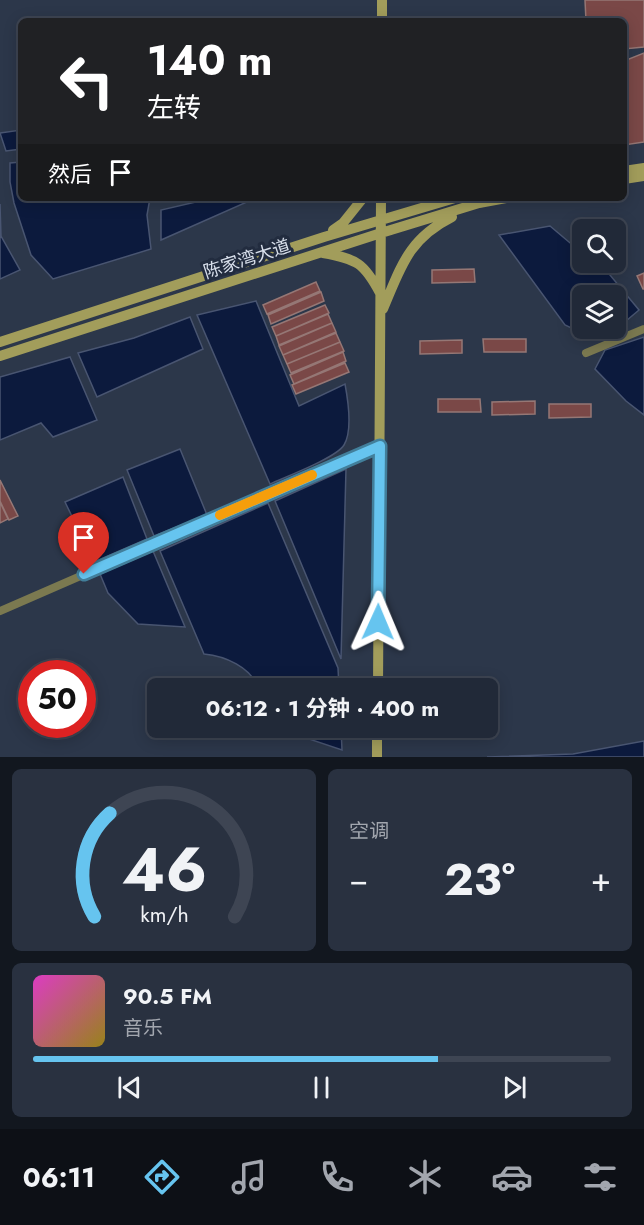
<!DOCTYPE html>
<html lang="zh">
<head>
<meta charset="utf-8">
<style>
	body { margin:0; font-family:Jost,"Noto Sans SC",sans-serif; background:#293140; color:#f1f3f6; height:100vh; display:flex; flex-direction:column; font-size:22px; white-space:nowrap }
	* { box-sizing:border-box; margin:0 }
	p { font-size:20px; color:#a2a6ae }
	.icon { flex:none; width:33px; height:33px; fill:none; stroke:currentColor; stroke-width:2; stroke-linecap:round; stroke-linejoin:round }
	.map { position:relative; height:757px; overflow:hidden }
	.details { display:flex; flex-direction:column; gap:12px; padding:12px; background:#12171f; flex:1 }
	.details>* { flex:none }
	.guide { position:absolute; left:18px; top:18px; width:609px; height:183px; border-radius:9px; box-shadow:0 3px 15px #0003,0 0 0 2px #3e4553; background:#202124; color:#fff; overflow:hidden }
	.fabs { position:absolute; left:572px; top:219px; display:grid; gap:12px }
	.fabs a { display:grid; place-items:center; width:54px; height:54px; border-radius:9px; background:#212938; box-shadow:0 3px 15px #0003,0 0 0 2px #3e4553; font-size:30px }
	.speed { position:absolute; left:18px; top:660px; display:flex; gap:12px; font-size:30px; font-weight:700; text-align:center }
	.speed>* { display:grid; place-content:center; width:78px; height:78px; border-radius:50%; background:#212938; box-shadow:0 3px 15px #0003,0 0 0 2px #3e4553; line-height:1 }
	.speed .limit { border:9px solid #d22; background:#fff; color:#111 }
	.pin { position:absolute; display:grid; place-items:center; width:51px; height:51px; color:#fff; margin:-62px -26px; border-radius:50% 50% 50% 0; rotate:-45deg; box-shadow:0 0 6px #0007 }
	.pin .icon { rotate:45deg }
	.me { position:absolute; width:66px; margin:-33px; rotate:1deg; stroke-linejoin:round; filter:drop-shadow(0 0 4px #0008) }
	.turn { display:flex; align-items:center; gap:21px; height:126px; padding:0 30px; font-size:27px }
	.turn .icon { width:78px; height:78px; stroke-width:2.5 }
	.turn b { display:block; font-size:42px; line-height:51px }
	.then { display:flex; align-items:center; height:57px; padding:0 30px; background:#0003; gap:12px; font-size:22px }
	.big { font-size:45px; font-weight:700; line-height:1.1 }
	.details .widget { flex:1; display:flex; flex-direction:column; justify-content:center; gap:9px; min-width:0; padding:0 21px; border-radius:9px; background:#293140 }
	.details .dial { align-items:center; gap:0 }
	.dial svg { height:156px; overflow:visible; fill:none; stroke:#3e4553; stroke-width:7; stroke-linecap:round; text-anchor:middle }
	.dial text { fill:#f1f3f6; stroke:none }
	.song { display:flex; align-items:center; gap:18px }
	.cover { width:72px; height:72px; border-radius:9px; background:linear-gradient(135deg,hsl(310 70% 55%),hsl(50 70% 35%)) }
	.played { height:6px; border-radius:3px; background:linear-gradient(90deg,#66c4ef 70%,#3e4553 70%) }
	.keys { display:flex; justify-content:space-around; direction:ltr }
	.heat { display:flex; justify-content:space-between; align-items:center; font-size:33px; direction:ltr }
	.details .tiles { flex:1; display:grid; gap:12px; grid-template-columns:1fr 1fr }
	.widget:last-child { grid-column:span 2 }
	.trip { position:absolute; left:147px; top:678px; width:351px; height:60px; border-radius:9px; background:#212938; box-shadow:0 3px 15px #0003,0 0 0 2px #3e4553; font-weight:700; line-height:60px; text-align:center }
	.tabs { display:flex; height:96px; justify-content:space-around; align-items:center; background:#0d1016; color:#a2a6ae }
	.tabs .icon { width:42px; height:42px }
	.tabs .selected { color:#66c4ef }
	.tabs b { font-size:27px; color:#f1f3f6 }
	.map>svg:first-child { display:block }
	.water { fill:#0c1a3d; stroke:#495571; stroke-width:1.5 }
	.building { fill:#7a4847; stroke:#957775; stroke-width:1.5 }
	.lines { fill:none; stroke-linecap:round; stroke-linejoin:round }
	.street { stroke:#7b7950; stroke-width:8 }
	.secondary { stroke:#a29d5b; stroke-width:10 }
	.route-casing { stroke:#427f9b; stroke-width:15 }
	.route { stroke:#66c4ef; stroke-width:10 }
	.slow { stroke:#f59e0b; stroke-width:10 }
	.labels { text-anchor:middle; stroke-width:6; stroke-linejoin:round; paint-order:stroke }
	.street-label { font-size:18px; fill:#d8dfeb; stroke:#222c3f }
</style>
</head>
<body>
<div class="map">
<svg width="644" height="757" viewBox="0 0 644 757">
	<rect width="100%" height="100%" fill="#2c374a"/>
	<path class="water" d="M 21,130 L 21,149 L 6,151 L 0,133 Z
		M 21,162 L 21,198 L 150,198 L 147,215 L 151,249 L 53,279 L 31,255 L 14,203 L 10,182 L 10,163 Z
		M 213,198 L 256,198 L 161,240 L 161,210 Z
		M 0,204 L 1,236 L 20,270 L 0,279 Z
		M 550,226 L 582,253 L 582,262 L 594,263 L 610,275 L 639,310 L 620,326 L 615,328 L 615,296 L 582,296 L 582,328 L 612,329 L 588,336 L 565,325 L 499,235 Z
		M 256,301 L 299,406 L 345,384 C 348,400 353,430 344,445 C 336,458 285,477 270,484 L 197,315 Z
		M 190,317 L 203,349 L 97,397 L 78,353 L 134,338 Z
		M 644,337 L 644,415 L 626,401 L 595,369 L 605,350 Z
		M 70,357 L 97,420 L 53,437 L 41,423 L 0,440 L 0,377 Z
		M 180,449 L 207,515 L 154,536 L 127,470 Z
		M 346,469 L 341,659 L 275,501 Z
		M 123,477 L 147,539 L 94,562 L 65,502 Z
		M 268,503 L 338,668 L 339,688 L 258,688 C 251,667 225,656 204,654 L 160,551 Z
		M 153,551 L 185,627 L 138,624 L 108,593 L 100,574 Z
		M 295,728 L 341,728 L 342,750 L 297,735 Z
		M 644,741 L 644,757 L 487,757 L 573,754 Z"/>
	<path class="building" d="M 585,0 L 644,0 L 644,47 L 624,49 L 624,21 L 586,21 Z
		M 644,53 L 644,142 L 624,145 L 624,61 Z
		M 474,269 L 475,282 L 432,283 L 432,270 Z
		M 644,273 L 644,289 L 643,289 L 637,276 Z
		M 316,282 L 320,291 L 267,314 L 263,305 Z
		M 321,292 L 324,301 L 271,324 L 268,315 Z
		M 325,305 L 329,313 L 276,336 L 272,327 Z
		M 328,314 L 332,323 L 279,345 L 276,336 Z
		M 332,323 L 336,332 L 283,355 L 279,346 Z
		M 336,333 L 340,342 L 287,364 L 283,355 Z
		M 483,339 L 526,339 L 526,352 L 484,352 Z
		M 462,340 L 462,353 L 420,354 L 420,341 Z
		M 340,342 L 344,351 L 291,373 L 287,364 Z
		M 343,352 L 346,361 L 294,384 L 290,375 Z
		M 345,363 L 349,372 L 296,394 L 292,385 Z
		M 438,399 L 480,399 L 481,412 L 438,412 Z
		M 535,401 L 535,414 L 492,415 L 492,402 Z
		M 549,404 L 591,404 L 591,417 L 549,418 Z
		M 0,480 L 18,516 L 9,520 L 0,501 Z
		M 0,502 L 8,519 L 0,523 Z"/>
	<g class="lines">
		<path class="street" d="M 586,353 L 644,329
			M 0,611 L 379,446"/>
		<path class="secondary" d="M 382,21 L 382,0
			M 624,171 L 644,168
			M 624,179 L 644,176
			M 333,230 L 343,223 L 363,198
			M 323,253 C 357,259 364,263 380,293
			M 383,309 C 401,267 408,239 452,217
			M 0,342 L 324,237 L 455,198
			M 0,356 L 381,233 L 479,203 L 506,198
			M 378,688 L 381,198
			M 377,757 L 377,728"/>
	</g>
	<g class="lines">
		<g class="route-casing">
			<path id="route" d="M 84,574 L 380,446 L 378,622"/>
		</g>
		<use href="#route" class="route"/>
		<path class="slow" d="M 220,515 L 312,475"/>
	</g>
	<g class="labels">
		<g class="street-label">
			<text transform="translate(247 259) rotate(-18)" y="6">陈家湾大道</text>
		</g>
	</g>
</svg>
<div class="fabs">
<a><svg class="icon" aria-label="search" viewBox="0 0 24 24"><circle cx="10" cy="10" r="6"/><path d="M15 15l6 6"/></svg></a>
<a><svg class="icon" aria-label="layers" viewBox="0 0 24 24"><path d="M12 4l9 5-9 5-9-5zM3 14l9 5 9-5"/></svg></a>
</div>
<div class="speed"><div class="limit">50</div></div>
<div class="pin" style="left:84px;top:574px;background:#d93025"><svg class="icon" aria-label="arrive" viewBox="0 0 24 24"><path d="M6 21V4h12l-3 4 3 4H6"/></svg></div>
<svg class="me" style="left:378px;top:622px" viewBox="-20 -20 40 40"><path d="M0-17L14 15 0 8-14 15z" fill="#66c4ef" stroke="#fff" stroke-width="4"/></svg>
<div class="trip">06:12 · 1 分钟 · 400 m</div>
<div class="guide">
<div class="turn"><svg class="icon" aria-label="left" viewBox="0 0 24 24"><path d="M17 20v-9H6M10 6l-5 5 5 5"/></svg><div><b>140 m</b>左转</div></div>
<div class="then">然后<svg class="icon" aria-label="arrive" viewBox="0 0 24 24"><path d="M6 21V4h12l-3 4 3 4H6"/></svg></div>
</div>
</div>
<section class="details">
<div class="tiles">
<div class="widget dial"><svg viewBox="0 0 100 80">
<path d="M14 69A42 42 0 1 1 86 69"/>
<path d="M14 69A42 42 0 0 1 22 16" stroke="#66c4ef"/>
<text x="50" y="56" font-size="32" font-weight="700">46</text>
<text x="50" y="72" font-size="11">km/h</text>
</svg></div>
<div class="widget"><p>空调</p>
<div class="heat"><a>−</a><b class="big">23°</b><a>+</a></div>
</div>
<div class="widget">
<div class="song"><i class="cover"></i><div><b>90.5 FM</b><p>音乐</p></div></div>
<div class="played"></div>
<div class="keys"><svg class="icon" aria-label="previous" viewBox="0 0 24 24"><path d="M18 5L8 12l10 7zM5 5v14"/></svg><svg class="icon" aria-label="pause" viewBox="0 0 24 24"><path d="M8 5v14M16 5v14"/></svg><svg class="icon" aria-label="next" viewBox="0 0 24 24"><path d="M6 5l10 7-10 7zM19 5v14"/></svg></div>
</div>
</div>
</section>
<nav class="tabs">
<b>06:11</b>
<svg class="icon selected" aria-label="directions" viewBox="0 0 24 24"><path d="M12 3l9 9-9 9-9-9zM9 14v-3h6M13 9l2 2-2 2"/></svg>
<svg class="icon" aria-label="music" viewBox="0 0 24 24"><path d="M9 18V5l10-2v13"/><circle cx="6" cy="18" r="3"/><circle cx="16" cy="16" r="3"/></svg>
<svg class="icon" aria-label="phone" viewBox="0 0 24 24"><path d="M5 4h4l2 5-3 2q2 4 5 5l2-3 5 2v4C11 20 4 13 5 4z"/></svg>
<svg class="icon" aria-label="climate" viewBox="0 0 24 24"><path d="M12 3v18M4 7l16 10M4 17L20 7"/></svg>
<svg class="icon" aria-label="car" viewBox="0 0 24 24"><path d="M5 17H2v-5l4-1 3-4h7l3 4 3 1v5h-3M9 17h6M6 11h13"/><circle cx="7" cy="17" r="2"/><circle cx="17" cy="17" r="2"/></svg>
<svg class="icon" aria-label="filters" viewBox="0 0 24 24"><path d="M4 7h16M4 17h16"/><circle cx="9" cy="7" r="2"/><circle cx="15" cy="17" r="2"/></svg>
</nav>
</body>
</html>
